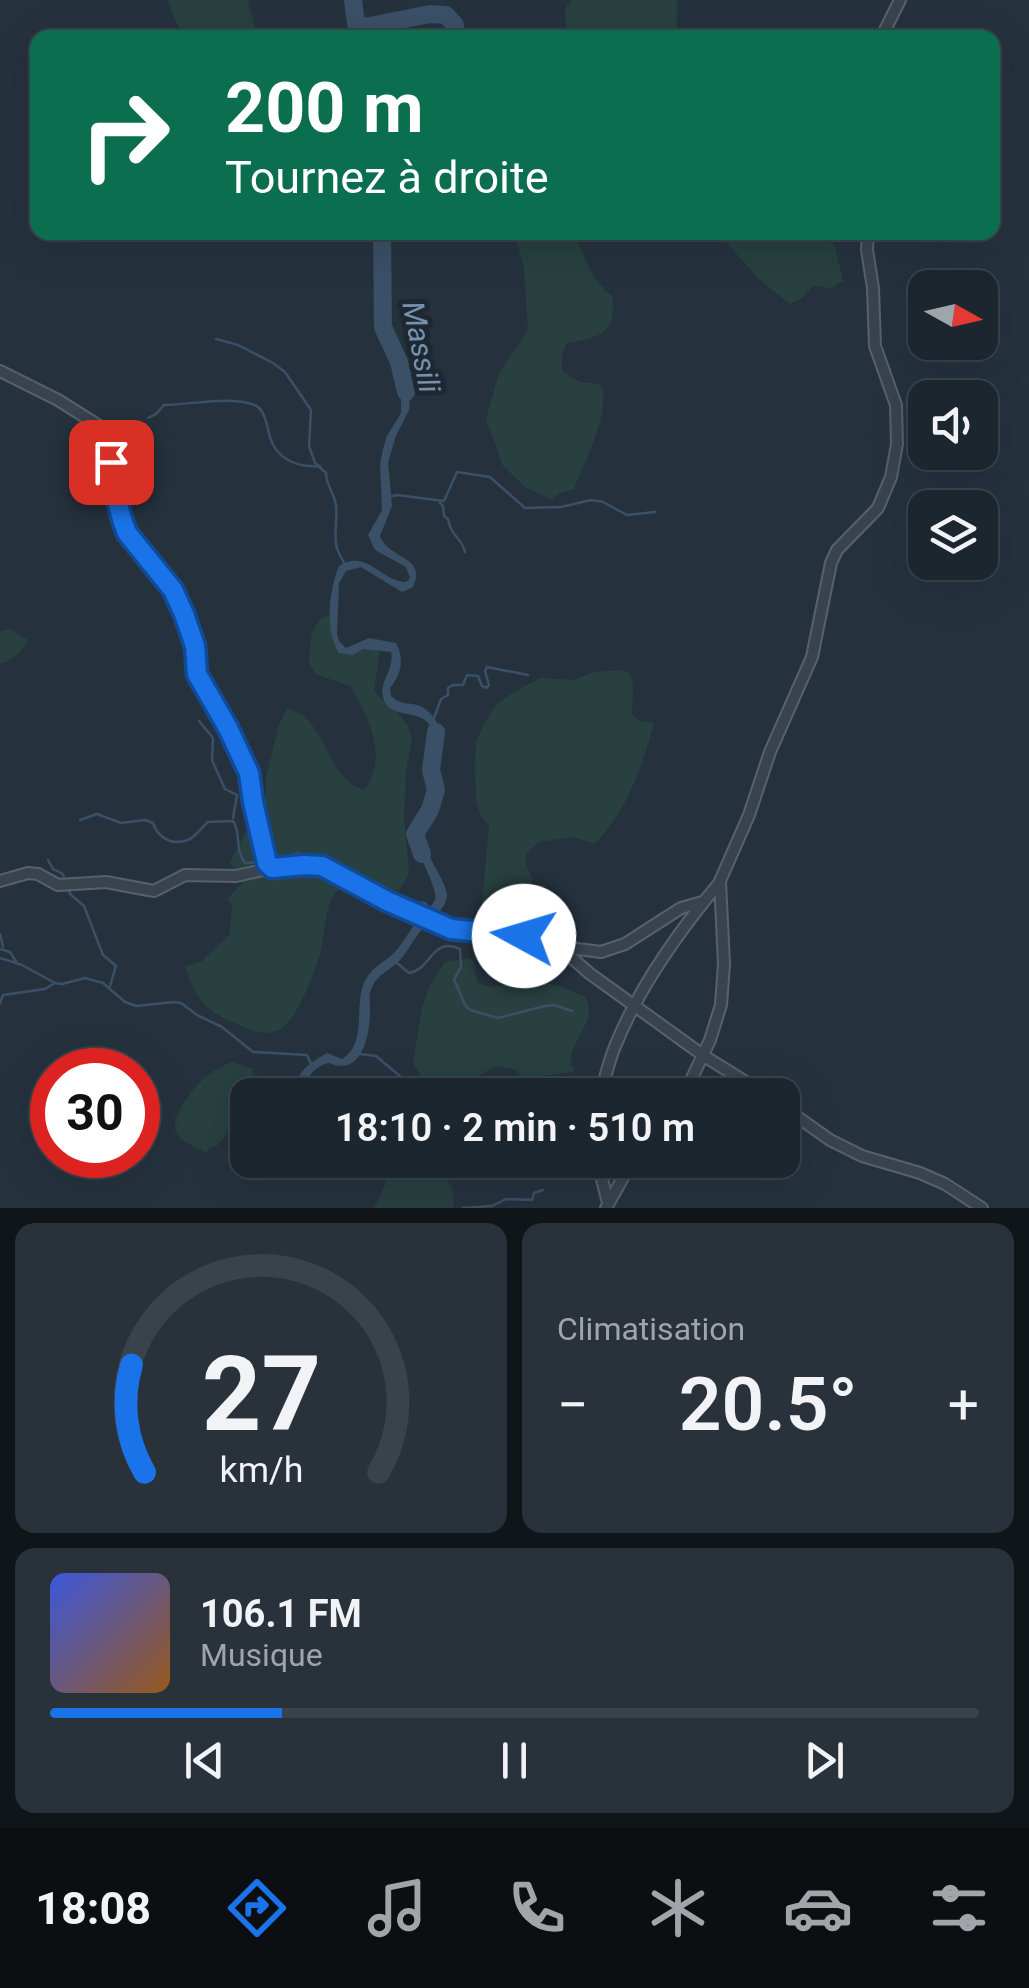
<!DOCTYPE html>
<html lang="fr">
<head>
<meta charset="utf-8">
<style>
	body { margin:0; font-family:Roboto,sans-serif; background:#29323a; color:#f1f3f6; height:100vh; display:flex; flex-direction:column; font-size:38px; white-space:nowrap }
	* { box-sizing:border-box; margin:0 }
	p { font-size:32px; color:#a0a5aa }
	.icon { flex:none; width:55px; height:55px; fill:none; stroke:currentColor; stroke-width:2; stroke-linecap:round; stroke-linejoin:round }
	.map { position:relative; height:1208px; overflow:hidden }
	.details { display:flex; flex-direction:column; gap:15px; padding:15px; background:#0f1519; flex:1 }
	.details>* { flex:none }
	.guide { position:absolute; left:30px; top:30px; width:970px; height:210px; border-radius:20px; box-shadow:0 10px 40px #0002,0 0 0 2px #3a434a; background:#0b6e4f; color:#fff; overflow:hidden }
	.needle { width:65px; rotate:98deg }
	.tools { position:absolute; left:908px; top:270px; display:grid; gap:20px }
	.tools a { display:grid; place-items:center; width:90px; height:90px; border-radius:20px; background:#1c262e; box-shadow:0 10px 40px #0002,0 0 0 2px #3a434a; font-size:50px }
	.speed { position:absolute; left:30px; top:1048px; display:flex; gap:20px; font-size:50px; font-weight:700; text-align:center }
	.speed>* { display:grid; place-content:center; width:130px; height:130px; border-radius:50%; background:#1c262e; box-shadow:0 10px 40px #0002,0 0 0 2px #3a434a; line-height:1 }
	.speed .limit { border:15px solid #d22; background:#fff; color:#111 }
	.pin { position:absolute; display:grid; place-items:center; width:85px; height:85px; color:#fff; margin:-42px; border-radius:20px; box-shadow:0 5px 15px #0006 }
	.me { position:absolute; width:110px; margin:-55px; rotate:276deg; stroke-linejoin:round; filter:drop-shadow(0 0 8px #0008) }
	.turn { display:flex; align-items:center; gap:35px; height:210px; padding:0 30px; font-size:45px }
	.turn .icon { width:130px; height:130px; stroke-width:2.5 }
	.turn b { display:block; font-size:70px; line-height:85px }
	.big { font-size:75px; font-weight:600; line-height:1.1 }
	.details .tile { flex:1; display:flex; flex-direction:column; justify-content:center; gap:15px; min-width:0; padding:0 35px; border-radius:20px; background:#29323a }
	.details .dial { align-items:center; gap:0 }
	.dial svg { height:260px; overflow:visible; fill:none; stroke:#3a434a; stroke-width:7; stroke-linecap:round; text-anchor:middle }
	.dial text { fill:#f1f3f6; stroke:none }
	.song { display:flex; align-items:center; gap:30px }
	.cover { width:120px; height:120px; border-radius:15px; background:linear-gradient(135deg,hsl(230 70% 55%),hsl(30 70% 35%)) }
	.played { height:10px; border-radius:5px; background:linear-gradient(90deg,#1a73e8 25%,#3a434a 25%) }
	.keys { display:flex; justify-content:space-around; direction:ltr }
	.heat { display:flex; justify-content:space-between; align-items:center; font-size:55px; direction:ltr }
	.details .tiles { flex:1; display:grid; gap:15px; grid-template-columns:1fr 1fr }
	.tile:last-child { grid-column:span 2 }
	.trip { position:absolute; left:230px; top:1078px; width:570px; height:100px; border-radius:20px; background:#1c262e; box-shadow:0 10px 40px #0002,0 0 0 2px #3a434a; font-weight:600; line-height:100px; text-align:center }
	.menu { display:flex; height:160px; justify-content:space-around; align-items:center; background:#0b0f12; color:#a0a5aa }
	.menu .icon { width:70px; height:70px }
	.menu .on { color:#1a73e8 }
	.menu b { font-size:45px; color:#f1f3f6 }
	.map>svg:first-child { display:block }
	.green { fill:#284040 }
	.water { fill:#3a5067 }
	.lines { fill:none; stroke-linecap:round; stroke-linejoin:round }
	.stream { stroke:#3a5067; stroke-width:2.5 }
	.river { stroke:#3a5067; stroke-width:18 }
	.street-casing { stroke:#57616c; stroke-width:14 }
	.street { stroke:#39434e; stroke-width:10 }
	.route-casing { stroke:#114b97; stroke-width:25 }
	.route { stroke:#1a73e8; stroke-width:18 }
	.labels { text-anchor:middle; stroke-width:10; stroke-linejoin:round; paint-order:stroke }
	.water-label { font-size:30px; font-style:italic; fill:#7591ac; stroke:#1e2833 }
</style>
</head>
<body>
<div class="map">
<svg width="1029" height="1208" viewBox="0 0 1029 1208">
	<rect width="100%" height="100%" fill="#25323e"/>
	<path class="green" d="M 168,0 L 247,0 L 255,26 L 255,37 L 187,37 L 176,23 Z
		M 572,0 L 677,0 L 677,37 L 564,37 L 566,30 L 565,8 Z
		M 514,233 L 570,233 C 589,255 585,275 612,296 C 618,333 599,338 567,343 L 562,355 L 562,371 L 580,382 L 600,384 C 613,410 584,462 574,489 L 559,493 L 552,500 L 525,487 L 503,466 L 486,419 L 499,373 L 528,330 L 524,268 Z
		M 815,233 L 835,246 L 843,281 L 831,288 L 813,286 L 802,298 L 790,304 L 759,279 L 718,233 Z
		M 331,614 L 333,643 L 353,655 L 362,649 L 380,649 L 374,691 L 391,709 L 397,712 L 408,726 L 412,739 L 406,771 L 404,816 L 409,874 L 397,893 L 389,891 L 380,892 L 368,881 L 354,874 L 349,875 C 343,883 336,892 331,900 C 324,916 325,936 320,953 C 314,974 296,1025 276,1031 C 263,1036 251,1030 239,1025 C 206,1012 195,999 185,966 L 201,962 L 230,934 L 232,905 L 227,899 L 244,881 L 234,870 L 230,862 L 266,795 L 266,777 L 279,725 L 287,708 C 292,711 298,712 302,715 C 327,733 330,780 364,790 C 389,758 369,717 350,686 L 318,675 L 309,665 C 310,646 309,619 331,614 Z
		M 10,629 L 28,640 C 21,651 13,662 0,663 L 0,632 Z
		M 622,670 L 630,674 L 633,684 L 632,714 L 638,720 L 654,723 C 641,770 628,808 595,844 L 573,837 L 539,842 L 527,853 L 525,862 L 533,879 L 527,897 L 501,920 L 487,924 L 481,914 L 489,826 L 480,815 L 476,800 L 475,761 L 476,742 L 483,726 L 495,706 L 511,694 L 540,678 L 574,680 L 594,672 Z
		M 469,958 L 474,962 L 477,982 C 497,991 497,984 516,981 C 541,978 563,987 586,997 C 597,1027 570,1035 571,1065 L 575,1069 L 573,1072 L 540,1076 L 525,1081 L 516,1070 L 497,1066 L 462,1084 L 439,1084 L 422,1078 L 413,1063 L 422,1007 L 429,987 L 445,962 Z
		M 232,1062 L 253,1069 C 254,1092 233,1128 217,1146 L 211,1147 L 207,1152 L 204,1152 C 196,1147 182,1142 177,1134 C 167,1116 197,1084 211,1073 C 217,1068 225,1065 232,1062 Z
		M 389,1160 L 435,1160 L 452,1187 L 454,1208 L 374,1208 L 385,1185 Z"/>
	<path class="water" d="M 406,370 L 410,396 L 409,410 L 396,436 L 388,462 L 392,506 L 380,536 C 390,561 427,555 413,587 L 402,592 L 361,567 L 346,571 L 339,583 L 337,634 L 339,641 L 346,648 L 369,638 L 396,643 C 405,660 401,674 390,688 L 391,696 C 403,707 411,701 422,707 C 443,720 442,739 437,759 C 426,748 437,735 428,723 C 417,709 387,719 383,697 C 379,682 395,669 391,652 L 363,649 L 353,655 L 339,653 C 324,631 329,591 339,566 C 367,548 380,581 406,582 L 410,578 L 406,567 L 375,550 L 368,535 L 382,510 L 380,464 L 383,449 L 387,436 L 401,413 L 401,392 L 397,373 Z
		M 415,830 L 420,832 C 423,851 448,884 447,896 C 446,910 427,922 419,933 C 411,943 406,955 396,964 C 388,971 378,975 373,985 C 367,995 371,1004 370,1015 C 369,1039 360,1077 329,1063 C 312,1067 306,1079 301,1095 L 293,1095 C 295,1073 309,1063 327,1053 L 342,1059 C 368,1044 353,1004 365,981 C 371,968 383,963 393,954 C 404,943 410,929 420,917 C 424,912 432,906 435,900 C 439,891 416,849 411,836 Z"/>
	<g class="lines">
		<path class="stream" d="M 216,339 L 238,345 L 273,363 L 285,372 L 311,410 L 309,446 L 315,463 L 326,473 C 326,486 334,492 336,505 C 338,518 333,535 337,548 C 338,553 342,558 344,563
			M 148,418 L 156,414 L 164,405 C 188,405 238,394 258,407 C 266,414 267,427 270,437 C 276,459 298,468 320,466
			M 388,497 L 397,495 L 444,501 L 457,472 L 490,477 L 525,508 L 561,507 L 591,500 L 603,502 L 627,515 L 655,512
			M 440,503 L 443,506 L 444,516 L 448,519 C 451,537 461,536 465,552
			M 434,718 L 441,699 L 448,695 L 448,688 L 453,685 L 463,685 L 467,675 L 478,676 L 482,686 L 486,688 L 489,685 L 485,671 L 487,667 L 528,675
			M 199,721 L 213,738 L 212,760 L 225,789 L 237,795 L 233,818
			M 80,820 L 97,814 L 121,823 L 145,820 L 153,823 C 158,838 172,846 188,840 C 195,837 202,827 208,822 L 233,821 C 242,834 234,849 245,863 L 262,862
			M 48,860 L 53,869 L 63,874 L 65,881
			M 324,862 L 329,862 L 349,875 C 361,872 372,884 380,892 L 389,891 L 409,902 L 425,903 L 430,909
			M 275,863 C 298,853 294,848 316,861
			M 68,888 L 70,894 L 84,906 L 103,955 L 116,966 L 110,986
			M 0,934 L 3,947
			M 0,949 L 10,952 L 17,963
			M 0,958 L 22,965 L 55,983 L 62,984 L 85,978 L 103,983 L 125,1002 L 136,1006 L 174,1002 L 181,1003 L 197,1015 L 222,1027 L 253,1052 L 307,1055 L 311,1064
			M 396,962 L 409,973 C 431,970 432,936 460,949 L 461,967 L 454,979 L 465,1005 L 470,1010 L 498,1018 L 545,1006 L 554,1005 L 572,1011
			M 0,1003 L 3,995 L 45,989 L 55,983
			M 360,1054 L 376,1056 L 414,1088 L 425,1089 L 428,1095
			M 463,1208 L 492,1206 L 506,1199 L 532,1200 L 534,1193 L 543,1190"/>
		<path class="river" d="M 353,0 L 356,23 L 365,27 L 430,14 L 446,15 L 455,25 L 456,38
			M 382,232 L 383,327 L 399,362 L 406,392
			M 422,854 L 415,834 L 430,810 L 436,790 L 431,770 L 436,732"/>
		<g class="street-casing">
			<path id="street" d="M 881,38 L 900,0
				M 0,371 L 58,400 L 101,427 C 112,451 111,476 116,501 C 118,512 123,523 127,533 L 173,589 L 185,614 L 195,646 L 197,674 L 228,728 L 249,773 L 262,850 L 267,863 L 272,868
				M 0,881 L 28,873 L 38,874 L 58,885 L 106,882 L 154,891 L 185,875 L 236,876 L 272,868 L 304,865 L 321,866 L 406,911 L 451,929 L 524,936 L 546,941 L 563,950 L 589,973 L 704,1056 L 767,1095
				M 562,947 L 601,952 L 625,944 L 681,908 L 702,902
				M 600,1095 C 605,1080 608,1064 614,1049 C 638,988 678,932 720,882
				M 684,1095 L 710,1040 L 721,1005 L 724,964 L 720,881 L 749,815 L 770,752 L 812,657 L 831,563 L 837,550 L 878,508 L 891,477 L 897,444 L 896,405 L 875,346 L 873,288 L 867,250 L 868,232
				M 782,1106 L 830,1140 L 862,1156 L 920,1173 L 945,1184 L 982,1208
				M 597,1160 L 608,1203
				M 606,1208 L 633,1160"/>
		</g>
		<use href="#street" class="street"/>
	</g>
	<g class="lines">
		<g class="route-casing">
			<path id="route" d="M 111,462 C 115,487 117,509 127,533 L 173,590 L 184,614 L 195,646 L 197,674 L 228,728 L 249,773 L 253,802 L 267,863 L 272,868 L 304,865 L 322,866 L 387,901 L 451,929 L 524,936"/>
		</g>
		<use href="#route" class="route"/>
	</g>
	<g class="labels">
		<g class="water-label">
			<text transform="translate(421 347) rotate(79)" y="10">Massili</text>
		</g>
	</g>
</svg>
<div class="tools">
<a><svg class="needle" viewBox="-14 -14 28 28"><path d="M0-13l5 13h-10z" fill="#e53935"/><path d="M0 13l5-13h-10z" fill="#a0a5aa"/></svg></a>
<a><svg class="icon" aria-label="sound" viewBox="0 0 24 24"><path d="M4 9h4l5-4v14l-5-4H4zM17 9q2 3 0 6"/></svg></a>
<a><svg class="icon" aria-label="layers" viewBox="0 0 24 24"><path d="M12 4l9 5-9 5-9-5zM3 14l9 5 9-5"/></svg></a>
</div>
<div class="speed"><div class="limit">30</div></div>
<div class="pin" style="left:111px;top:462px;background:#d93025"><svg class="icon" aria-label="arrive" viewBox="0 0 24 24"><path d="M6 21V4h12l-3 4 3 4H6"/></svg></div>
<svg class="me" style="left:524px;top:936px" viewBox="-20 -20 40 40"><circle r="19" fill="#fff"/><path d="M0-13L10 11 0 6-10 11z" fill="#1a73e8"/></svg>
<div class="trip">18:10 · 2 min · 510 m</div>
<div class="guide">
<div class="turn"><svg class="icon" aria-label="right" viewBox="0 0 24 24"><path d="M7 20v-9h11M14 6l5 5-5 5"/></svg><div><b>200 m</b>Tournez à droite</div></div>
</div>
</div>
<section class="details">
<div class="tiles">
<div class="tile dial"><svg viewBox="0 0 100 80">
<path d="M14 69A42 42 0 1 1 86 69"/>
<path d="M14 69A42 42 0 0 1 10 36" stroke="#1a73e8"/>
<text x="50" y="56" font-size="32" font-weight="700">27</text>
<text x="50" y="72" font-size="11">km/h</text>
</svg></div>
<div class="tile"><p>Climatisation</p>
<div class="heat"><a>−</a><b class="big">20.5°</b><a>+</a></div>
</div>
<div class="tile">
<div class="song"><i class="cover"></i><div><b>106.1 FM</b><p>Musique</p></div></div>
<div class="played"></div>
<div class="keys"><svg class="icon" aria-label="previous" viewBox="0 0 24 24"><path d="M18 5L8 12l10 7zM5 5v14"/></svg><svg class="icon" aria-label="pause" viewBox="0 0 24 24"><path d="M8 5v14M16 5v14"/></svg><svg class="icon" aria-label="next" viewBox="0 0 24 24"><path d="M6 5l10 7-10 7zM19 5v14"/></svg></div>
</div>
</div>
</section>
<nav class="menu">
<b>18:08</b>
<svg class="icon on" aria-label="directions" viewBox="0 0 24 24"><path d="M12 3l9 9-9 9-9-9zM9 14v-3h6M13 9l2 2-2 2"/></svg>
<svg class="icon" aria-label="music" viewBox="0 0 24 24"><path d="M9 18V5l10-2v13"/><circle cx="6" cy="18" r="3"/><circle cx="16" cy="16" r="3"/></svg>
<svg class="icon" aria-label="phone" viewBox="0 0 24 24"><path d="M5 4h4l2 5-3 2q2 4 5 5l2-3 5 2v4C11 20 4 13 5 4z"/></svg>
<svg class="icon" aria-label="climate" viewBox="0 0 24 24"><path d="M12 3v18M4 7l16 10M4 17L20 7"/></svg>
<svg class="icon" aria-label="car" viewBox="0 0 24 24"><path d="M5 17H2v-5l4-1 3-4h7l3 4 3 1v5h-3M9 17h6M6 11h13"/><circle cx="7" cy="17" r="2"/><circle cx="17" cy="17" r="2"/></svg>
<svg class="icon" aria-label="filters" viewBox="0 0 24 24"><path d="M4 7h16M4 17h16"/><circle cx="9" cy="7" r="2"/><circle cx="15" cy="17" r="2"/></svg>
</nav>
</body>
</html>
